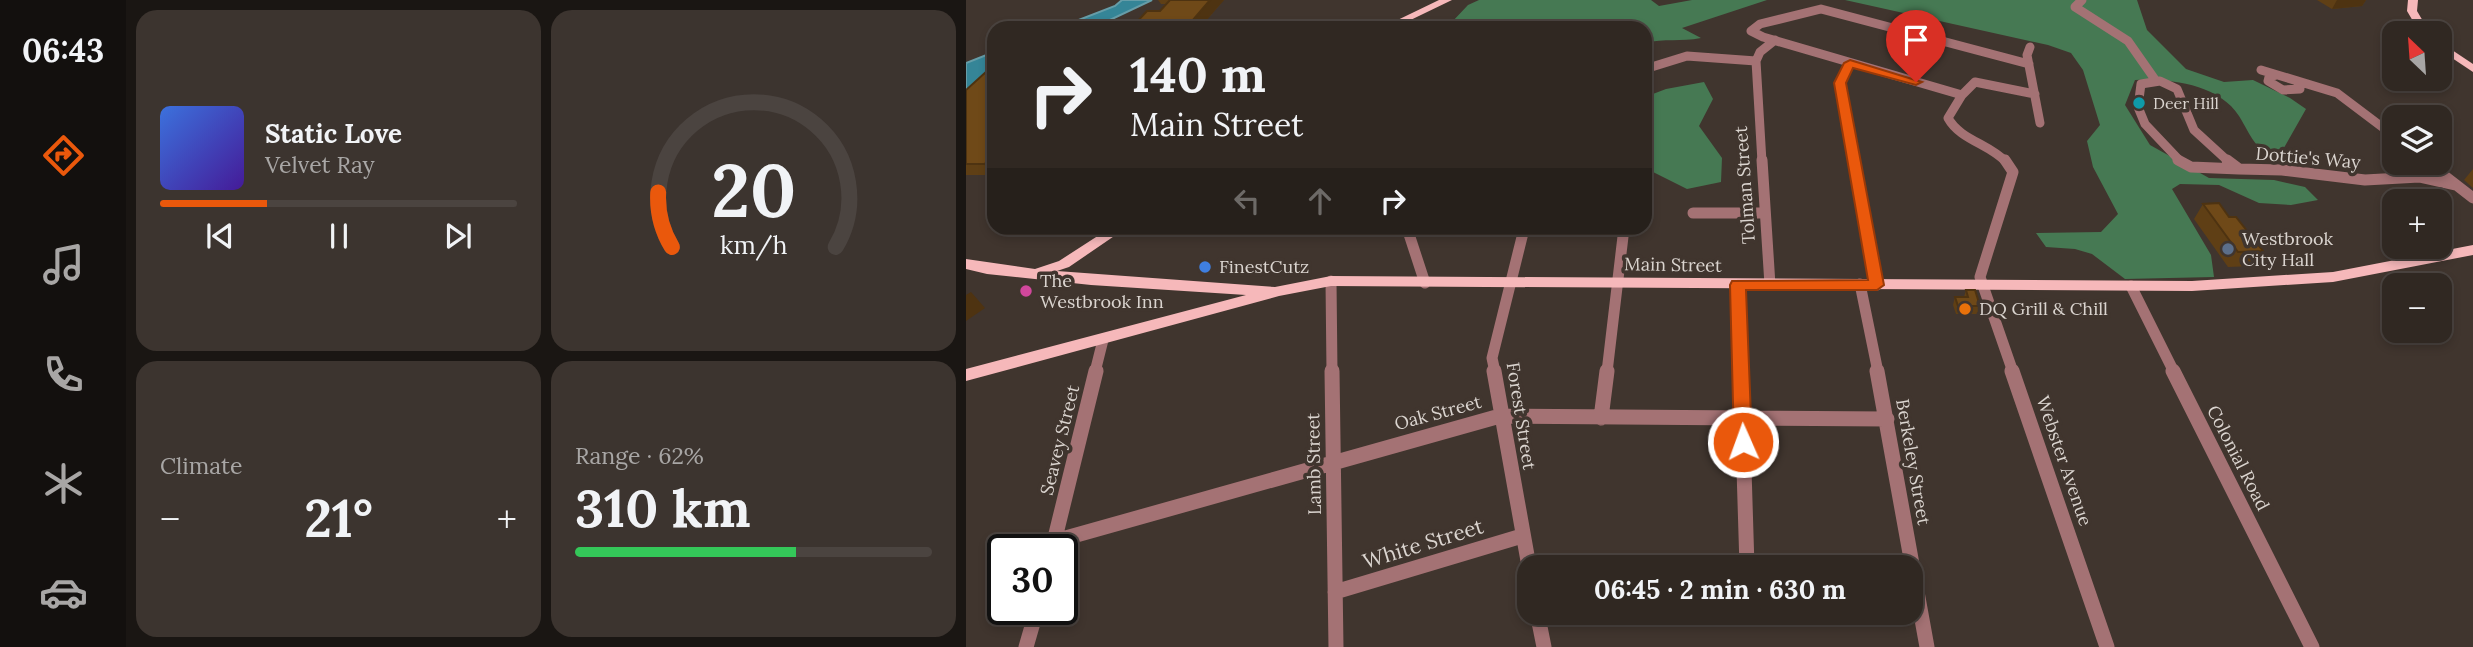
<!DOCTYPE html>
<html lang="en">
<head>
<meta charset="utf-8">
<style>
	body { margin:0; font-family:Lora,serif; background:#3c342f; color:#f1f3f6; height:100vh; display:flex; flex-direction:column; font-size:26px; white-space:nowrap }
	* { box-sizing:border-box; margin:0 }
	p { font-size:23px; color:#a8a6a5 }
	.icon { flex:none; width:38px; height:38px; fill:none; stroke:currentColor; stroke-width:2; stroke-linecap:round; stroke-linejoin:round }
	.map { position:relative; flex:1; overflow:hidden }
	.panel { display:flex; flex-direction:column; gap:10px; padding:10px; background:#1a1613; width:840px }
	.panel>* { flex:none }
	.top-card { position:absolute; left:21px; top:21px; width:665px; height:214px; border-radius:21px; box-shadow:0 4px 10px #0003,0 0 0 2px #4b4440; background:#302822; color:#f1f3f6; overflow:hidden }
	.needle { width:46px; rotate:335deg }
	.tools { position:absolute; left:1416px; top:21px; display:grid; gap:14px }
	.tools a { display:grid; place-items:center; width:70px; height:70px; border-radius:14px; background:#302822; box-shadow:0 4px 10px #0003,0 0 0 2px #4b4440; font-size:35px }
	.speed { position:absolute; left:21px; top:534px; display:flex; gap:14px; font-size:35px; font-weight:700; text-align:center }
	.speed>* { display:grid; place-content:center; width:91px; height:91px; border-radius:50%; background:#302822; box-shadow:0 4px 10px #0003,0 0 0 2px #4b4440; line-height:1 }
	.speed .limit { border:4px solid #111; border-radius:10px; background:#fff; color:#111 }
	.pin { position:absolute; display:grid; place-items:center; width:60px; height:60px; color:#fff; margin:-72px -30px; border-radius:50% 50% 50% 0; rotate:-45deg; box-shadow:0 0 7px #0007 }
	.pin .icon { rotate:45deg }
	.me { position:absolute; width:77px; margin:-38px; rotate:358deg; stroke-linejoin:round; filter:drop-shadow(0 0 5px #0008) }
	.turn { display:flex; align-items:center; gap:24px; height:147px; padding:0 28px; font-size:32px }
	.turn .icon { width:91px; height:91px; stroke-width:2.5 }
	.turn b { display:block; font-size:49px; line-height:60px }
	.lanes { display:flex; align-items:center; height:66px; padding:0 28px; background:#0003; justify-content:center; gap:35px; direction:ltr }
	.lanes .off { opacity:.35 }
	.big { font-size:52px; font-weight:800; line-height:1.1 }
	.panel .card { flex:1; display:flex; flex-direction:column; justify-content:center; gap:10px; min-width:0; padding:0 24px; border-radius:21px; background:#3c342f }
	.panel .dial { align-items:center; gap:0 }
	.dial svg { height:182px; overflow:visible; fill:none; stroke:#4b4440; stroke-width:7; stroke-linecap:round; text-anchor:middle }
	.dial text { fill:#f1f3f6; stroke:none }
	.song { display:flex; align-items:center; gap:21px }
	.cover { width:84px; height:84px; border-radius:10px; background:linear-gradient(135deg,hsl(220 70% 55%),hsl(260 70% 35%)) }
	.played { height:7px; border-radius:4px; background:linear-gradient(90deg,#ea580c 30%,#4b4440 30%) }
	.keys { display:flex; justify-content:space-around; direction:ltr }
	.heat { display:flex; justify-content:space-between; align-items:center; font-size:38px; direction:ltr }
	.charge { height:10px; border-radius:5px; background:linear-gradient(90deg,#34c759 62%,#4b4440 0) }
	.panel .tiles { flex:1; display:grid; gap:10px; grid-template-columns:repeat(2,1fr) }
	.trip { position:absolute; left:551px; top:555px; width:406px; height:70px; border-radius:21px; background:#302822; box-shadow:0 4px 10px #0003,0 0 0 2px #4b4440; font-weight:800; line-height:70px; text-align:center }
	main { display:flex; flex:1; min-height:0 }
	.dock { display:flex; flex-direction:column; width:126px; justify-content:space-around; align-items:center; background:#13100e; color:#a8a6a5 }
	.dock .icon { width:49px; height:49px }
	.dock .active { color:#ea580c }
	.dock b { font-size:32px; color:#f1f3f6 }
	.map>svg:first-child { display:block }
	.forest { fill:#467953 }
	.water { fill:#358597; stroke:#669da8; stroke-width:2 }
	.lines { fill:none; stroke-linecap:round; stroke-linejoin:round }
	.minor-far2 { stroke:#a47274; stroke-width:9 }
	.minor-far1 { stroke:#a47274; stroke-width:11 }
	.minor { stroke:#a47274; stroke-width:15 }
	.major { fill:#f6b8ba; fill-rule:evenodd }
	.wall { fill:#5f3f15 }
	.shaded-wall { fill:#4e3311 }
	.building { fill:#6f4918; stroke:#4e3311; stroke-width:2 }
	.route { fill:#ea580c; stroke:#983908; stroke-width:2 }
	.culture-dot { fill:#0f9aa8; stroke:#40352e; stroke-width:2.5 }
	.service-dot { fill:#5c6f8a; stroke:#40352e; stroke-width:2.5 }
	.shop-dot { fill:#3f7fe0; stroke:#40352e; stroke-width:2.5 }
	.hotel-dot { fill:#d1479c; stroke:#40352e; stroke-width:2.5 }
	.food-dot { fill:#e8710a; stroke:#40352e; stroke-width:2.5 }
	.labels { text-anchor:middle; stroke-width:7; stroke-linejoin:round; paint-order:stroke }
	.far-poi-label { font-size:16px; fill:#dad4cf; stroke:#40352e; text-anchor:start }
	.street-label { font-size:18px; fill:#dad4cf; stroke:#40352e }
	.poi-label { font-size:18px; fill:#dad4cf; stroke:#40352e; text-anchor:start }
	.near-street-label { font-size:21px; fill:#dad4cf; stroke:#40352e }
</style>
</head>
<body>
<main>
<nav class="dock">
<b>06:43</b>
<svg class="icon active" aria-label="directions" viewBox="0 0 24 24"><path d="M12 3l9 9-9 9-9-9zM9 14v-3h6M13 9l2 2-2 2"/></svg>
<svg class="icon" aria-label="music" viewBox="0 0 24 24"><path d="M9 18V5l10-2v13"/><circle cx="6" cy="18" r="3"/><circle cx="16" cy="16" r="3"/></svg>
<svg class="icon" aria-label="phone" viewBox="0 0 24 24"><path d="M5 4h4l2 5-3 2q2 4 5 5l2-3 5 2v4C11 20 4 13 5 4z"/></svg>
<svg class="icon" aria-label="climate" viewBox="0 0 24 24"><path d="M12 3v18M4 7l16 10M4 17L20 7"/></svg>
<svg class="icon" aria-label="car" viewBox="0 0 24 24"><path d="M5 17H2v-5l4-1 3-4h7l3 4 3 1v5h-3M9 17h6M6 11h13"/><circle cx="7" cy="17" r="2"/><circle cx="17" cy="17" r="2"/></svg>
</nav>
<section class="panel">
<div class="tiles">
<div class="card">
<div class="song"><i class="cover"></i><div><b>Static Love</b><p>Velvet Ray</p></div></div>
<div class="played"></div>
<div class="keys"><svg class="icon" aria-label="previous" viewBox="0 0 24 24"><path d="M18 5L8 12l10 7zM5 5v14"/></svg><svg class="icon" aria-label="pause" viewBox="0 0 24 24"><path d="M8 5v14M16 5v14"/></svg><svg class="icon" aria-label="next" viewBox="0 0 24 24"><path d="M6 5l10 7-10 7zM19 5v14"/></svg></div>
</div>
<div class="card dial"><svg viewBox="0 0 100 80">
<path d="M14 69A42 42 0 1 1 86 69"/>
<path d="M14 69A42 42 0 0 1 8 45" stroke="#ea580c"/>
<text x="50" y="56" font-size="32" font-weight="700">20</text>
<text x="50" y="72" font-size="11">km/h</text>
</svg></div>
<div class="card"><p>Climate</p>
<div class="heat"><a>−</a><b class="big">21°</b><a>+</a></div>
</div>
<div class="card"><p>Range · 62%</p><b class="big">310 km</b><div class="charge"></div></div>
</div>
</section>
<div class="map">
<svg width="1507" height="647" viewBox="0 0 1507 647">
	<rect width="100%" height="100%" fill="#40352e"/>
	<path class="forest" d="M 513,0 L 685,0 L 693,6 L 726,0 L 801,0 L 716,28 L 735,38 C 715,42 698,38 679,43 L 679,28 L 486,28 L 485,23 L 502,5 Z
		M 879,0 L 1171,0 L 1181,30 L 1220,69 L 1258,82 L 1287,80 L 1324,98 L 1340,109 L 1311,160 C 1287,147 1286,137 1273,116 C 1253,84 1203,78 1169,80 L 1159,105 L 1184,145 L 1243,178 L 1308,180 L 1339,187 L 1352,200 L 1325,205 L 1293,203 L 1253,185 L 1214,184 L 1206,189 L 1245,255 L 1248,277 L 1159,279 L 1126,254 L 1109,249 L 1080,247 L 1070,233 L 1135,232 L 1152,214 L 1127,167 L 1121,141 L 1134,125 L 1117,70 L 1105,53 L 1082,45 Z
		M 738,82 L 747,99 L 733,126 L 756,158 L 755,182 L 721,189 L 687,172 L 679,172 L 679,97 L 700,89 Z"/>
	<path class="water" d="M 156,0 L 186,0 L 127,28 L 92,28 L 149,6 Z
		M 28,52 L 28,83 L 0,105 L 0,63 Z"/>
	<g class="lines">
		<path class="minor-far2" d="M 1116,0 L 1109,7 L 1162,41 L 1190,81
			M 1064,47 L 1061,55 L 1074,123
			M 884,63 L 874,83 L 888,162
			M 679,69 L 721,56 L 790,61
			M 1295,70 L 1371,93 L 1428,136
			M 1311,75 L 1303,77 L 1302,81 L 1317,90 L 1334,89 L 1331,81
			M 996,95 L 797,37 L 785,31 L 794,24 L 855,9 L 1063,64
			M 796,162 L 790,61 L 794,52 L 809,40
			M 1040,162 C 1024,144 994,140 982,118 L 996,95 L 1009,82 L 1069,94
			M 1215,162 L 1179,124 L 1172,107 L 1175,84 L 1194,81 L 1211,89 L 1228,130 L 1263,162"/>
		<path class="minor-far1" d="M 796,160 L 804,285
			M 888,160 L 911,285
			M 1039,160 L 1047,172 L 1014,277 L 1047,372
			M 1212,160 L 1225,167 L 1273,169
			M 1261,160 L 1273,169
			M 1462,163 L 1507,198
			M 1273,169 L 1316,170 L 1399,180 L 1453,177 L 1489,185
			M 727,213 L 797,213
			M 441,228 L 459,283
			M 365,281 L 366,372
			M 894,284 L 912,372
			M 772,285 L 775,372
			M 1165,286 L 1208,372
			M 129,372 L 137,340
			M 529,372 L 526,358 L 557,233 L 553,228
			M 641,372 L 658,228"/>
		<path class="minor" d="M 366,371 L 370,647
			M 528,371 L 564,572
			M 775,371 L 781,567
			M 911,371 L 961,647
			M 1046,371 L 1141,647
			M 1207,371 L 1346,647
			M 635,418 L 641,371
			M 89,541 L 534,416 L 921,419
			M 86,550 L 130,371
			M 369,592 L 556,536
			M 571,612 L 578,647
			M 60,647 L 71,609"/>
		<path class="major" d="M 473,0 L 486,0 L 428,28 L 415,28 Z
			M 1442,0 L 1452,0 L 1451,11 L 1464,33 L 1454,33 L 1441,11 Z
			M 1474,42 L 1507,64 L 1507,72 L 1474,50 Z
			M 144,228 L 160,228 L 103,267 L 91,271 L 309,287 L 365,276 L 1226,281 L 1367,272 L 1507,245 L 1507,255 L 1367,282 L 1226,291 L 365,286 L 313,296 L 0,381 L 0,369 L 280,295 L 125,285 L 21,274 L 0,269 L 0,259 L 69,269 L 93,261 Z"/>
	</g>
	<path class="wall" d="M 192,0 L 258,0 L 238,23 L 167,26 L 194,11 L 200,4 L 195,4 Z
		M 1351,0 L 1400,0 L 1396,6 L 1366,9 Z
		M 28,71 L 28,175 L 0,175 L 0,90 Z
		M 1507,169 L 1507,188 L 1498,180 Z
		M 1237,204 L 1263,217 L 1297,251 L 1287,266 L 1262,267 L 1228,219 Z
		M 1000,290 L 1014,306 L 1012,314 L 990,314 L 987,305 L 989,297 L 998,297 Z"/>
	<path class="shaded-wall" d="M 244,0 L 258,0 L 238,23 L 241,28 L 229,28 L 226,21 Z
		M 1371,0 L 1400,0 L 1396,6 L 1366,9 Z
		M 27,158 L 28,160 L 28,175 L 27,176 L 18,164 Z
		M 5,292 L 19,308 L 0,321 L 0,295 Z"/>
	<path class="building" d="M 204,0 L 244,0 L 226,21 L 238,21 L 232,28 L 111,28 L 112,27 L 167,26 L 181,11 L 194,11 Z
		M 21,71 L 28,71 L 28,158 L 18,164 L 0,164 L 0,90 Z
		M 1253,203 L 1263,217 L 1270,217 L 1297,251 L 1272,252 L 1237,204 Z
		M 1000,290 L 1009,290 L 1014,306 L 992,306 L 989,297 L 1002,297 Z"/>
	<path class="route" d="M 884,60 L 956,82 L 950,85 L 887,68 L 880,83 L 918,285 L 911,290 L 780,290 L 786,442 L 783,448 L 777,450 L 770,448 L 768,442 L 764,285 L 766,281 L 902,280 L 868,83 L 878,63 Z"/>
	<circle class="culture-dot" cx="1173" cy="103" r="7"/>
	<circle class="service-dot" cx="1262" cy="249" r="7"/>
	<circle class="shop-dot" cx="239" cy="267" r="7"/>
	<circle class="hotel-dot" cx="60" cy="291" r="7"/>
	<circle class="food-dot" cx="999" cy="309" r="7"/>
	<g class="labels">
		<g class="far-poi-label">
			<text x="1187" y="109">Deer Hill</text>
		</g>
		<g class="street-label">
			<text transform="translate(1342 158) rotate(5)" y="6">Dottie's Way</text>
			<text transform="translate(779 185) rotate(-94)" y="6">Tolman Street</text>
			<text transform="translate(707 265) rotate(1)" y="6">Main Street</text>
			<text transform="translate(472 413) rotate(-15)" y="6">Oak Street</text>
			<text transform="translate(555 416) rotate(81)" y="6">Forest Street</text>
			<text transform="translate(94 440) rotate(-76)" y="6">Seavey Street</text>
			<text transform="translate(1272 458) rotate(63)" y="6">Colonial Road</text>
			<text transform="translate(1098 461) rotate(71)" y="6">Webster Avenue</text>
			<text transform="translate(947 462) rotate(80)" y="6">Berkeley Street</text>
			<text transform="translate(348 464) rotate(-91)" y="6">Lamb Street</text>
		</g>
		<g class="poi-label">
			<text x="1276" y="245">Westbrook<tspan x="1276" dy="21">City Hall</tspan></text>
			<text x="253" y="273">FinestCutz</text>
			<text x="74" y="287">The<tspan x="74" dy="21">Westbrook Inn</tspan></text>
			<text x="1013" y="315">DQ Grill &amp; Chill</text>
		</g>
		<g class="near-street-label">
			<text transform="translate(457 544) rotate(-17)" y="7">White Street</text>
		</g>
	</g>
</svg>
<div class="tools">
<a><svg class="needle" viewBox="-14 -14 28 28"><path d="M0-13l5 13h-10z" fill="#e53935"/><path d="M0 13l5-13h-10z" fill="#a8a6a5"/></svg></a>
<a><svg class="icon" aria-label="layers" viewBox="0 0 24 24"><path d="M12 4l9 5-9 5-9-5zM3 14l9 5 9-5"/></svg></a>
<a>+</a>
<a>−</a>
</div>
<div class="speed"><div class="limit">30</div></div>
<div class="pin" style="left:950px;top:82px;background:#d93025"><svg class="icon" aria-label="arrive" viewBox="0 0 24 24"><path d="M6 21V4h12l-3 4 3 4H6"/></svg></div>
<svg class="me" style="left:777px;top:442px" viewBox="-20 -20 40 40"><circle r="17" fill="#ea580c" stroke="#fff" stroke-width="3"/><path d="M0-11L8 9 0 5-8 9z" fill="#fff"/></svg>
<div class="trip">06:45 · 2 min · 630 m</div>
<div class="top-card">
<div class="turn"><svg class="icon" aria-label="right" viewBox="0 0 24 24"><path d="M7 20v-9h11M14 6l5 5-5 5"/></svg><div><b>140 m</b>Main Street</div></div>
<div class="lanes"><svg class="icon off" aria-label="left" viewBox="0 0 24 24"><path d="M17 20v-9H6M10 6l-5 5 5 5"/></svg><svg class="icon off" aria-label="ahead" viewBox="0 0 24 24"><path d="M12 20V5M6 11l6-6 6 6"/></svg><svg class="icon" aria-label="right" viewBox="0 0 24 24"><path d="M7 20v-9h11M14 6l5 5-5 5"/></svg></div>
</div>
</div>
</main>
</body>
</html>
